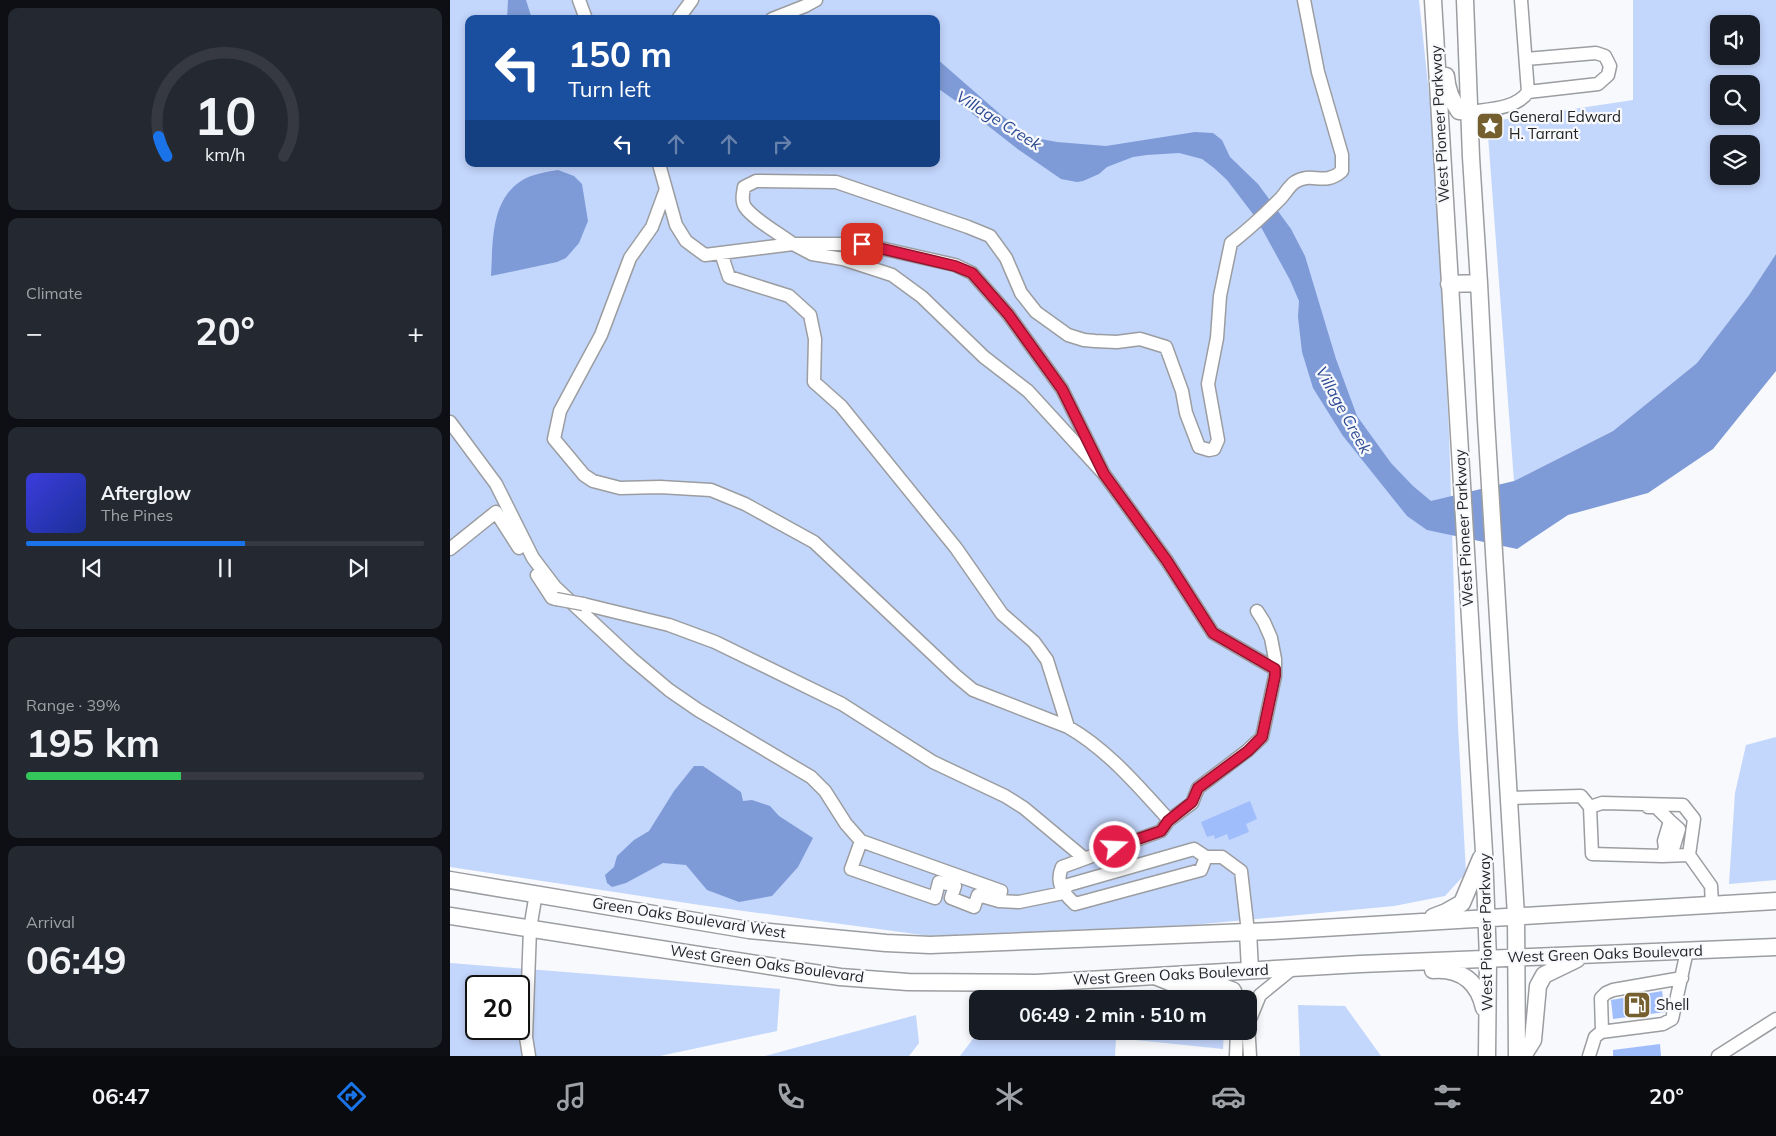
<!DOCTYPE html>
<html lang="en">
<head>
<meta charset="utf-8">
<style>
	body { margin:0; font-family:Mulish,sans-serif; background:#242831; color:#f1f3f6; height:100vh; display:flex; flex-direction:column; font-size:19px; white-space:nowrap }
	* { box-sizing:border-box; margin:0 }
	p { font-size:16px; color:#9ea1a6 }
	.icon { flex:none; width:28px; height:28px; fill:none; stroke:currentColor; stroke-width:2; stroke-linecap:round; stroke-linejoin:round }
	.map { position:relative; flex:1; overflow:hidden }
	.details { display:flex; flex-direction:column; gap:8px; padding:8px; background:#0d0f14; width:450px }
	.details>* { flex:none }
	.guide { position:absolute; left:15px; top:15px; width:475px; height:152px; border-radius:10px; box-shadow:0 2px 8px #0003; background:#1a4fa0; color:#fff; overflow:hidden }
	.controls { position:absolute; left:1260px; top:15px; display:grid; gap:10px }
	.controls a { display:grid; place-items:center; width:50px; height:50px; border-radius:10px; background:#171b24; box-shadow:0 2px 8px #0003; font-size:25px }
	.speed { position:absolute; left:15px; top:975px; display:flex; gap:10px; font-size:25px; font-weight:700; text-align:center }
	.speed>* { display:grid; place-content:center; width:65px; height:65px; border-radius:50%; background:#171b24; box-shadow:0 2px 8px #0003; line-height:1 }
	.speed .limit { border:2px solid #111; border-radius:8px; background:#fff; color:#111 }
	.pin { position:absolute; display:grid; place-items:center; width:42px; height:42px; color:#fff; margin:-21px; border-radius:10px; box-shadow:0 2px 8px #0006 }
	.me { position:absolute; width:55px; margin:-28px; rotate:71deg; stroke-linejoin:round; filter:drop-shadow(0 0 4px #0008) }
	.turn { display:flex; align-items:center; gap:18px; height:105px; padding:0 20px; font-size:22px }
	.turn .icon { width:65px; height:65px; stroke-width:2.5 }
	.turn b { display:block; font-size:35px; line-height:42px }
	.lanes { display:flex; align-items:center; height:48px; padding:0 20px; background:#0003; justify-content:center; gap:25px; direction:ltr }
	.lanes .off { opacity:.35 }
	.big { font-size:38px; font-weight:700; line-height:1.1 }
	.details .tile { flex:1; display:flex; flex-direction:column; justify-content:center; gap:8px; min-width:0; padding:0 18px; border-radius:10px; background:#242831 }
	.details .dial { align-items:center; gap:0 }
	.dial svg { height:130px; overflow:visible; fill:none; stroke:#363941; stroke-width:7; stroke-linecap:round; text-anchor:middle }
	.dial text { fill:#f1f3f6; stroke:none }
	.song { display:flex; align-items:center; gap:15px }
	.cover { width:60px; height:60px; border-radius:8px; background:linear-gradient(135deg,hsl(240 70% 55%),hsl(230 70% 35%)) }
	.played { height:5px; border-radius:2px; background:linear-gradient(90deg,#1a73e8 55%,#363941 55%) }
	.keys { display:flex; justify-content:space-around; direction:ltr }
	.heat { display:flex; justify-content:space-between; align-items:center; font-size:28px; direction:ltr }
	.charge { height:8px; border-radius:4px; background:linear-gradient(90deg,#34c759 39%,#363941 0) }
	.trip { position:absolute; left:519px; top:990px; width:288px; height:50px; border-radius:10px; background:#171b24; box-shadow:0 2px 8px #0003; font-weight:700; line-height:50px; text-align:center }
	.tabs { display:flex; height:80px; justify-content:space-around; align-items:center; background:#090b0e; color:#9ea1a6 }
	.tabs .icon { width:35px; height:35px }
	.tabs .selected { color:#1a73e8 }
	.tabs b { font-size:22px; color:#f1f3f6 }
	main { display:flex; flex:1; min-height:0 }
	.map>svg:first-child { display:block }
	.green { fill:#c3d6fc; fill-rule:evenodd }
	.water { fill:#7f9bd7 }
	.building { fill:#a0bdfb }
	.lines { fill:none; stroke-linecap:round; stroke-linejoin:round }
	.minor-casing { stroke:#9b9da0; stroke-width:15 }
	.major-casing { stroke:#9b9da0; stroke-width:19 }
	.minor { stroke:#fff; stroke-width:12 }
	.major { stroke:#fff; stroke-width:16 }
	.minor-bridge-casing { stroke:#9b9da0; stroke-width:15; stroke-linecap:butt }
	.minor-bridge { stroke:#fff; stroke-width:12 }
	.route-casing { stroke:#92132f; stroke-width:12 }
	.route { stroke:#e11d48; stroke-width:9 }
	.labels { text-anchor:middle; stroke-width:4.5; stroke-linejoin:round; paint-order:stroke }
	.poi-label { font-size:15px; fill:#242425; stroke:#f7f9fc; text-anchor:start }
	.street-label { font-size:15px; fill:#242425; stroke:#f7f9fc }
	.water-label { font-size:16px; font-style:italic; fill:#2c4992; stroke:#f7f9fc }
</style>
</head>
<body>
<main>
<section class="details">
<div class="tile dial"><svg viewBox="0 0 100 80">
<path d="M14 69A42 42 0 1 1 86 69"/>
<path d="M14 69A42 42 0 0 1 9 57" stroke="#1a73e8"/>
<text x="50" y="56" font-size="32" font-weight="700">10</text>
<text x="50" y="72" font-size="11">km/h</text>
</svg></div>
<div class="tile"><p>Climate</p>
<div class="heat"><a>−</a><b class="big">20°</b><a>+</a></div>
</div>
<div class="tile">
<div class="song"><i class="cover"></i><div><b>Afterglow</b><p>The Pines</p></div></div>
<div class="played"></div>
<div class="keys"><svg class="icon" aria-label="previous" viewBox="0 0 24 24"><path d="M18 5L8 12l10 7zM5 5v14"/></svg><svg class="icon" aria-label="pause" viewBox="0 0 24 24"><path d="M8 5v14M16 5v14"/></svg><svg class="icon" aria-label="next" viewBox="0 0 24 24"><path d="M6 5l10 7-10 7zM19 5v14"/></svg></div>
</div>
<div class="tile"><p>Range · 39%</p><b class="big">195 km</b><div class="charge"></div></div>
<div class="tile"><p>Arrival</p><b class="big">06:49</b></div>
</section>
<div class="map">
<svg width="1326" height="1056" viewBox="0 0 1326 1056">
	<rect width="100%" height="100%" fill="#f7f9fc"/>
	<path class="green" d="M 0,0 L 969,0 L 983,131 L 999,431 L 1008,726 L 1016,873 L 995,896 L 944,906 L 742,925 L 480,936 L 250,905 L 0,867 ZM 19,19 L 486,19 L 486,164 L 19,164 Z
		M 1183,0 L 1326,0 L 1326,254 L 1299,295 L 1247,363 L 1163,431 L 1064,481 L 1037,122 L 1183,100 ZM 1269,24 L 1301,24 L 1301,56 L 1269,56 ZM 1269,84 L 1301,84 L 1301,116 L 1269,116 ZM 1269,144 L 1301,144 L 1301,176 L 1269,176 Z
		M 1326,737 L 1326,880 L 1279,884 L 1285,793 L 1296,745 Z
		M 0,963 L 330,989 L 327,1031 L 210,1056 L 0,1056 ZM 26,986 L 69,986 L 69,1029 L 26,1029 Z
		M 848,1005 L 895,1006 L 931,1056 L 850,1056 Z
		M 466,1015 L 469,1043 L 459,1056 L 315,1056 Z
		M 529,1031 L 774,1031 L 773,1049 L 666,1038 L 665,1056 L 510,1056 Z"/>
	<path class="water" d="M 58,0 L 76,0 L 82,19 L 57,19 Z
		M 486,58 L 550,114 L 580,137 L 607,142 L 656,146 L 745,132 L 763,133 L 772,140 L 780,157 L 808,184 L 841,229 L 855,256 L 886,359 L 907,416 L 941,463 L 963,486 L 981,501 L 1064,481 L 1163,431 L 1247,363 L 1299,295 L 1326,254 L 1326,371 L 1263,449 L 1198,493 L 1118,515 L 1067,549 L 977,530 L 957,516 L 893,436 L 863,388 L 852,352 L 848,317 L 849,301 L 840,280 L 806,218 L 777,180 L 764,168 L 752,159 L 729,153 L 697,155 L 683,157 L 657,167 L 649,174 L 633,181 L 627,182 L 611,179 L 569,150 L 510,104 L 486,87 Z
		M 108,170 L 124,176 L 132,184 L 138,221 L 129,243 L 116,258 L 107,262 L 41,276 C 43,244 40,201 71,181 C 82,174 96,172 108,170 Z
		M 244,766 L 253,766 L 291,792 L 293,801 L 302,800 L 320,806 L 329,816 L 363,838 L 348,867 L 322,896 L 289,902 L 257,890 L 236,865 L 213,863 L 176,883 L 162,887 L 157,883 L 155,875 L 164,867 L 167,856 L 184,840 L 199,831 L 224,791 Z"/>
	<path class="building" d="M 800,801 L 807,819 L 796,824 L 799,832 L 779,840 L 777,834 L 765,839 L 764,835 L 757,837 L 751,822 Z
		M 1212,991 L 1215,1012 L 1163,1019 L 1161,1000 Z
		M 1210,1044 L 1211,1056 L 1163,1056 L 1163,1050 Z"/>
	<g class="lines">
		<g class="minor-casing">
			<path id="minor" d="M 129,0 L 136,19
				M 228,19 L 242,0
				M 322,19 L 355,6 L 366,0
				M 1076,59 L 1146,53 L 1155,56 L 1160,66 L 1158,75 L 1148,84 L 1078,92
				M 1019,112 C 1039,109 1066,109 1078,92 L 1071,0
				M 209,164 L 226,225 L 236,241 L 255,255 L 343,244
				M 216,189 L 202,227 L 180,258 L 151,335 L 110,411 L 104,439 L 134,475 L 143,481 L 170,488 L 210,487 L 261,490 L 295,504 L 364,542 L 505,675 L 523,690 L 618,727
				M 343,244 C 330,234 303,219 295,207 C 291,201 293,193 294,187 L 306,181 L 386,182 L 518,227 L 540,236 L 556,258 L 571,293 L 586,312 L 618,335 L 634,340 L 645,341 L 667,342 L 690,339 L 716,347 L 732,391 L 736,413 L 749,447 L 759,450 L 764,449 L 768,440 L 758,384 L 767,338 L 770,296 L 781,243 C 798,230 814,215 830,199 C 835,194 839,186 845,182 C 862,171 874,187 892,171 L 892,155 L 868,72 L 854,0
				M 271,253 L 279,277 L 339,296 L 360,315 L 365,339 L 364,382 L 391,406 L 506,548 L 552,614 L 584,642 L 597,660 L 618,727 C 658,750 688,786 719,820
				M 0,422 L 46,484 L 83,558 L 105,587 L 181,658 L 219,690 L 248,710 L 361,777 L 375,791 L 396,824 L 411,841
				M 654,474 L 578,391 L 534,357 L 472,297 L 442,275 L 393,259 L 362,254 L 343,244 L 412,244 L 505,265 L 522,273 L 558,314 L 612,389 L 654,474 L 717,561 L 763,633 L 825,669
				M 0,549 L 46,512 L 69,548
				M 87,575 L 102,598 L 106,599
				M 133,604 L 219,625 L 265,642 L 392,704 L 483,762 L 555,796 L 574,808 L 634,858
				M 1059,798 L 1131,796 L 1140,807 L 1142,854 L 1212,856 L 1239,855
				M 1140,807 L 1152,803 L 1233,805 L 1244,819 L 1239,855 L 1261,886 L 1262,904
				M 1198,807 L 1206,807 L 1220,821 L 1214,841 L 1215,848 L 1212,856
				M 1215,848 L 1224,846 L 1229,829 L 1220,821
				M 756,857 L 751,870 L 625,904 C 613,893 605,883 612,867 L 711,831 L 718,821 L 742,803 L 748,788 L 797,751 L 812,737 L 825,676 L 825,659 L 821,638 L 814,622 L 807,611
				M 549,901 L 528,895 L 524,907 L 501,898 L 505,886 L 489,882 L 485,898 L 401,869 L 411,841 L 551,891 L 549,901 L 569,902 L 613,893 L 618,885 L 744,849 L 756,857 L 772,857 L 791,871 L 798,932
				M 702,977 L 724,986 L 773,985 L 784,989 L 789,999
				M 1152,1031 L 1151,998 L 1156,993 L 1163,990 L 1232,978
				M 79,1056 L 76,1037 L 80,929 L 86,893
				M 786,1056 L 787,1031
				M 800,1056 L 798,1024 L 810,995 L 843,968
				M 1139,1056 L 1145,1037 L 1151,1032 L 1213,1024 L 1222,1019 L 1237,951
				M 1268,1056 L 1326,1019"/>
		</g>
		<g class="major-casing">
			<path id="major" d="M 983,0 L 1034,852 L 1038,959 L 1037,1056
				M 1015,0 L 1021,157 L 1029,283 L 1036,420 L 1066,916 L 1067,1056
				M 996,76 C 997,90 1001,100 1009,111 L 1019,112
				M 999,284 L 1029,283
				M 0,880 L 299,930 L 436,943 L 480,945 L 822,931 L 1326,901
				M 0,916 L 390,977 L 458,982 L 586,983 L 910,964 L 1326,947
				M 983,917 L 996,912 L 1012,903 L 1031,858
				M 798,932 L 800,970
				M 983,970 C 1010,968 1028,981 1034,1008
				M 1073,1056 L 1083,1040 L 1088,986 L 1094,975 L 1127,959"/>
		</g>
		<use href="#minor" class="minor"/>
		<use href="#major" class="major"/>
		<g class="minor-bridge-casing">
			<path id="minor-bridge" d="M 106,599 L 133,604"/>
		</g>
		<use href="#minor-bridge" class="minor-bridge"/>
	</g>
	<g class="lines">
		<g class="route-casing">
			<path id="route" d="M 412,244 L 505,266 L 522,273 L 558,314 L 612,389 L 654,474 L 717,561 L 763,633 L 825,669 L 825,676 L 812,737 L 798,751 L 748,788 L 742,802 L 718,821 L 711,831 L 665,847"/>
		</g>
		<use href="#route" class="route"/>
	</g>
	<defs>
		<g id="sight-square" transform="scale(1.4375)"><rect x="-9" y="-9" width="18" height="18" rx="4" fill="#755f2f" stroke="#f7f9fc"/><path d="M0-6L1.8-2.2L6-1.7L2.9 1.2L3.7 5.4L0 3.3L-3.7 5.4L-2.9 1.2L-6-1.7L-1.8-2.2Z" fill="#fff"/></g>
		<g id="fuel-square" transform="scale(1.4375)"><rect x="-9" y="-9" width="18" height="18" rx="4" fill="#755f2f" stroke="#f7f9fc"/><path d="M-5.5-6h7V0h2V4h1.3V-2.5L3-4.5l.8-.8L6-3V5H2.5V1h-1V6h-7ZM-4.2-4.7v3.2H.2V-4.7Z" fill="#fff"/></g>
	</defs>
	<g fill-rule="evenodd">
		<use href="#sight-square" x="1040" y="126"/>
		<use href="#fuel-square" x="1187" y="1005"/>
	</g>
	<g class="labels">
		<g class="poi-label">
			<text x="1059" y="122">General Edward<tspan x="1059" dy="17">H. Tarrant</tspan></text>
			<text x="1206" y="1010">Shell</text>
		</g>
		<g class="street-label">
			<text transform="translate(990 124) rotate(-93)" y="5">West Pioneer Parkway</text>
			<text transform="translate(1014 528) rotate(-93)" y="5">West Pioneer Parkway</text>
			<text transform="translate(239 918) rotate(9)" y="5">Green Oaks Boulevard West</text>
			<text transform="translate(1036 932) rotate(-91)" y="5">West Pioneer Parkway</text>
			<text transform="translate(1155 954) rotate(-2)" y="5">West Green Oaks Boulevard</text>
			<text transform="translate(317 964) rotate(8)" y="5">West Green Oaks Boulevard</text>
			<text transform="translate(721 975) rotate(-3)" y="5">West Green Oaks Boulevard</text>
		</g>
		<g class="water-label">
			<text transform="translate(549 120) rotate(32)" y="6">Village Creek</text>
			<text transform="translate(894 410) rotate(61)" y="6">Village Creek</text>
		</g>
	</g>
</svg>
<div class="controls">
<a><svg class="icon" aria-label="sound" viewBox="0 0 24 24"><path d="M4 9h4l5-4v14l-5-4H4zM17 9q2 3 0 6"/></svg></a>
<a><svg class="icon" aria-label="search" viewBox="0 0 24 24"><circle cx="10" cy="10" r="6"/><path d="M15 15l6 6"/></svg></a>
<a><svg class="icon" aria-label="layers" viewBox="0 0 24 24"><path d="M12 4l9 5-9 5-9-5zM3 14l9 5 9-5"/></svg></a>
</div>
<div class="speed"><div class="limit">20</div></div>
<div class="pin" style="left:412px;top:244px;background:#d93025"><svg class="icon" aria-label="arrive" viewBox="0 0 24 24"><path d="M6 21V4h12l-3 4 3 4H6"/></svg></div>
<svg class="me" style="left:665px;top:847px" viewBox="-20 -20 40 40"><circle r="17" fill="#e11d48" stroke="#fff" stroke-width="3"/><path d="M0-11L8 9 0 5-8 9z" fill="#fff"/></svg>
<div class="trip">06:49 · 2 min · 510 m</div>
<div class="guide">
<div class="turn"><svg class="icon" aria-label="left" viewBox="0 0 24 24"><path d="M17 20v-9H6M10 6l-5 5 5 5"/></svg><div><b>150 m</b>Turn left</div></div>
<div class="lanes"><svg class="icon" aria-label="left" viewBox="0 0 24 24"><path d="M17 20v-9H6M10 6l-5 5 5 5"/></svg><svg class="icon off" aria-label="ahead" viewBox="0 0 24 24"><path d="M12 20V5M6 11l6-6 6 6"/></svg><svg class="icon off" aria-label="ahead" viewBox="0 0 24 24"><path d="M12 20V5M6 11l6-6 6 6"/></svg><svg class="icon off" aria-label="right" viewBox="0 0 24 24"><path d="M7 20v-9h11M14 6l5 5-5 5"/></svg></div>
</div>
</div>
</main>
<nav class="tabs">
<b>06:47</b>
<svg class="icon selected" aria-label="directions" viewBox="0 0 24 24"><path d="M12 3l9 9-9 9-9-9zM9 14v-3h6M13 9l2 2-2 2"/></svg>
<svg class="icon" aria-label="music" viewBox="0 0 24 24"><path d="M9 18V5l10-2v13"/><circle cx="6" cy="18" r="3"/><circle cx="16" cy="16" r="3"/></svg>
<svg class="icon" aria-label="phone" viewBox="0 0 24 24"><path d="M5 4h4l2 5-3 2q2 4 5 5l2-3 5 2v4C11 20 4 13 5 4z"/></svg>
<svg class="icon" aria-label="climate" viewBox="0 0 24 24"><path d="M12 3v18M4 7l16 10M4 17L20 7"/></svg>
<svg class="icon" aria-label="car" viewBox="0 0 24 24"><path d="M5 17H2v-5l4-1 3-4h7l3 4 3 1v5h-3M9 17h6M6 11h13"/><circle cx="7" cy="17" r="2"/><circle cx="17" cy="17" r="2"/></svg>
<svg class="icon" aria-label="filters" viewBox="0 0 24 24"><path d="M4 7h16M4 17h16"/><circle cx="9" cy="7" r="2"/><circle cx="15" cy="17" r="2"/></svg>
<b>20°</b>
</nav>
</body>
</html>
